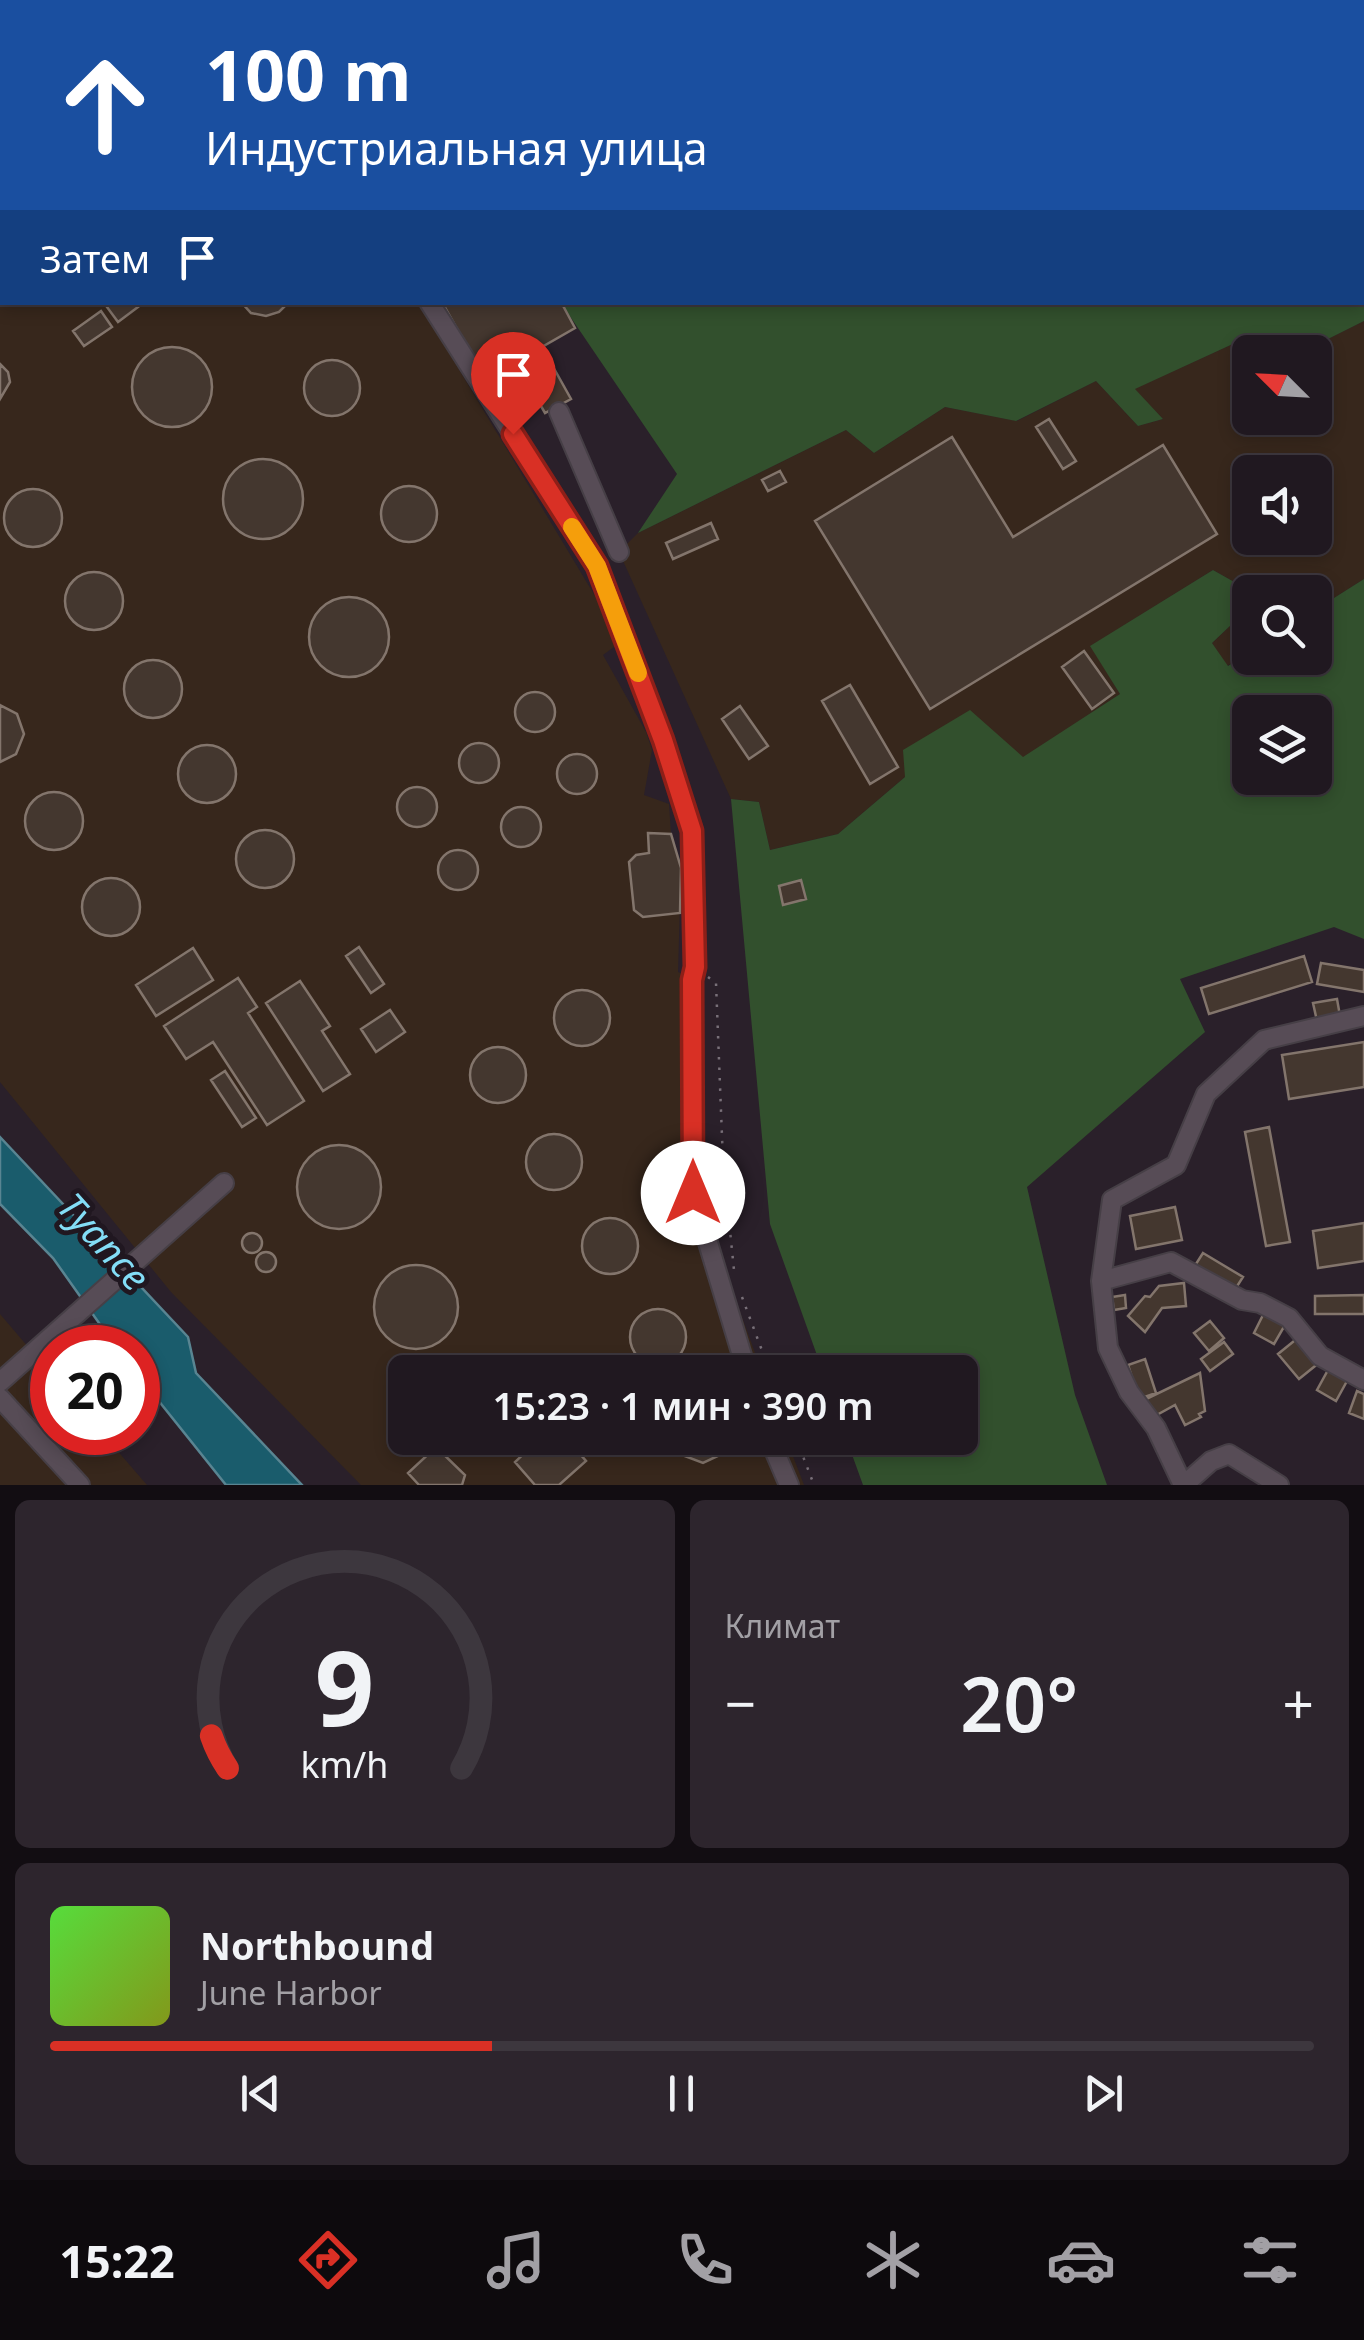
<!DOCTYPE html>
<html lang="ru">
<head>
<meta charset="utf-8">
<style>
	body { margin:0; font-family:"Noto Sans",sans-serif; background:#2d252d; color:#f1f3f6; height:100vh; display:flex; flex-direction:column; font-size:38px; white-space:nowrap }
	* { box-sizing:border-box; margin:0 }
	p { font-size:32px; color:#a2a0a5 }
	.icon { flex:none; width:55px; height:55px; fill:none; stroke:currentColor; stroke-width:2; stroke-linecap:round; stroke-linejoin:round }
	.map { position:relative; height:1485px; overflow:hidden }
	.details { display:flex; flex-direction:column; gap:15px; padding:15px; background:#120d12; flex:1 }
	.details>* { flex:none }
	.banner { position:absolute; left:0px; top:0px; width:1365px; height:305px; box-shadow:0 5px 15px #0003,0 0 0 2px #3d373e; background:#1a4fa0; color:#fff; overflow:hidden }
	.needle { width:65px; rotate:294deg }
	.tools { position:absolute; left:1232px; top:335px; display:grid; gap:20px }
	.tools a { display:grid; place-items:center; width:100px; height:100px; border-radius:15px; background:#201820; box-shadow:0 5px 15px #0003,0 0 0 2px #3d373e; font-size:50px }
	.speed { position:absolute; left:30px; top:1325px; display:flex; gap:20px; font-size:50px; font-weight:700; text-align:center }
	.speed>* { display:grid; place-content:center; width:130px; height:130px; border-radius:50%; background:#201820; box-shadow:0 5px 15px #0003,0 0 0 2px #3d373e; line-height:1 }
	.speed .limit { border:15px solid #d22; background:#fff; color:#111 }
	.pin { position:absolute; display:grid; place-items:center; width:85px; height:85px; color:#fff; margin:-102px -42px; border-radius:50% 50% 50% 0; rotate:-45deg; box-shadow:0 0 10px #0007 }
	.pin .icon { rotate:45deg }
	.me { position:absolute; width:110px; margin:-55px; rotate:0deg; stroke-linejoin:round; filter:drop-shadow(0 0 8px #0008) }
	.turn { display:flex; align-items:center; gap:35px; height:210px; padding:0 40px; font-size:45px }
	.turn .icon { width:130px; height:130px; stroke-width:2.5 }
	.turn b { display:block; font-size:70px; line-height:85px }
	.then { display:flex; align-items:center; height:95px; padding:0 40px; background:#0003; gap:20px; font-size:38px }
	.big { font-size:75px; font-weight:600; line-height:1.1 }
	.details .tile { flex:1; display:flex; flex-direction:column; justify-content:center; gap:15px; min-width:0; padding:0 35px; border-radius:15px; background:#2d252d }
	.details .dial { align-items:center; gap:0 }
	.dial svg { height:260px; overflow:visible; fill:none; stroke:#3d373e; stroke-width:7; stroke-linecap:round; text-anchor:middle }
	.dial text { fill:#f1f3f6; stroke:none }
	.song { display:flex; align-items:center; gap:30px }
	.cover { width:120px; height:120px; border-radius:15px; background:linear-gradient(135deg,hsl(110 70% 55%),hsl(70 70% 35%)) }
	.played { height:10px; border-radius:5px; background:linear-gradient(90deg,#d93025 35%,#3d373e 35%) }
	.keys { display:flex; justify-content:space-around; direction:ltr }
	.heat { display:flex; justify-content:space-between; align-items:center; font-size:55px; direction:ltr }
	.details .tiles { flex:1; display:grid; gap:15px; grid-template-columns:1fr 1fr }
	.tile:last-child { grid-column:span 2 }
	.trip { position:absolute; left:388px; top:1355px; width:590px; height:100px; border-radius:15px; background:#201820; box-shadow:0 5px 15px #0003,0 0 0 2px #3d373e; font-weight:600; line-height:100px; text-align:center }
	.menu { display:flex; height:160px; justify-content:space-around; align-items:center; background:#0d0a0d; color:#a2a0a5 }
	.menu .icon { width:70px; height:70px }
	.menu .active { color:#d93025 }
	.menu b { font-size:45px; color:#f1f3f6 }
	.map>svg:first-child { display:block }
	.industrial { fill:#37271c; fill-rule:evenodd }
	.green { fill:#32502d; fill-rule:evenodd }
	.water { fill:#1a5c6c; stroke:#598592; stroke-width:2.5 }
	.building { fill:#44372f; stroke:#83756c; stroke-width:2.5 }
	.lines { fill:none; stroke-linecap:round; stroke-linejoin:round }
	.minor-casing { stroke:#463f46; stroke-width:22 }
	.path { stroke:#797079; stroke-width:2.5; stroke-dasharray:2.5 8; stroke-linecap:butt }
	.minor { stroke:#574c56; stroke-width:18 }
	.route-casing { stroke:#8d1f18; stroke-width:25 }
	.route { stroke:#d93025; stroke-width:18 }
	.slow { stroke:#f59e0b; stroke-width:18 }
	.labels { text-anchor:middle; stroke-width:10; stroke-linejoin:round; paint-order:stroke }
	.water-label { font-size:38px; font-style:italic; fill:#83ddf6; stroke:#201720 }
</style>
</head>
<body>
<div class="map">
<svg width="1364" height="1485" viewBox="0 0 1364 1485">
	<rect width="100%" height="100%" fill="#2a202a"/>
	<path class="industrial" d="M 0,0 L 222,2 L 2,2 L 2,302 L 419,303 L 622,641 L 603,655 L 646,732 L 652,750 L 644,795 L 669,804 L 671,834 L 681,868 L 678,972 L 704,984 L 700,1173 L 713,1238 L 762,1372 L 405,1372 L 405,1438 L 786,1438 L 804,1485 L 361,1485 L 171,1292 L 0,1082 Z
		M 1364,321 L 1364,579 L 1315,610 L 1315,592 L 1252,592 L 1213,570 L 1091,646 L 1120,694 L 1023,758 L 905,777 L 838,834 L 770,850 L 759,802 L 731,799 L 619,552 L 638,533 L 846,430 L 874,453 L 945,407 L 1017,421 L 1096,381 L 1138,426 L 1163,419 L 1134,389 L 1235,343 L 1250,357 L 1250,418 L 1315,418 L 1315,352 L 1302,352 ZM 1250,472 L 1315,472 L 1315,538 L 1250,538 Z
		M 1250,607 L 1250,652 L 1227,666 L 1212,643 Z
		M 0,1314 L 52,1375 L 52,1432 L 102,1433 L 147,1485 L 0,1485 Z"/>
	<path class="green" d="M 1069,0 L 1364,0 L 1364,321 L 1302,352 L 1250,352 L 1250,357 L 1235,343 L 1135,389 L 1163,419 L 1138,426 L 1096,381 L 1016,421 L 945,407 L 874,453 L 846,430 L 638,533 L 677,474 L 561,303 L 1362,302 L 1362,2 L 1060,2 Z
		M 1213,570 L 1252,592 L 1250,607 L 1212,643 L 1228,666 L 1250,652 L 1250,658 L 1315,658 L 1315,610 L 1364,579 L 1364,939 L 1334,927 L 1180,979 L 1205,1032 L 1027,1187 L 1075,1395 L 1107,1485 L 863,1485 L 846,1438 L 960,1438 L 960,1372 L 823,1372 L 770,1224 L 731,799 L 759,802 L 770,850 L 838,834 L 905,777 L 903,750 L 970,710 L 1023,757 L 1120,694 L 1090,646 ZM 1250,712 L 1315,712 L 1315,778 L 1250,778 Z"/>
	<path class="water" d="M 0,1137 L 188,1337 L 196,1373 L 302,1485 L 226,1485 L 138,1375 L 138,1348 L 116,1347 L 53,1258 L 0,1204 Z"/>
	<path class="building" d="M 134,302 L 138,307 L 118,322 L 104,303 Z
		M 289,302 L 279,312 L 266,316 L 251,313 L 241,302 Z
		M 442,302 L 561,302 L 575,328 L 542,347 L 571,399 L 545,413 L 519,368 L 489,386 Z
		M 101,311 L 112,327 L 84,346 L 73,331 Z
		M132 387a40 40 0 1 1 80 0a40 40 0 1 1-80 0Z
		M304 388a28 28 0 1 1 56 0a28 28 0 1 1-56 0Z
		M 0,364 L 8,372 L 10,382 L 0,399 Z
		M 1049,419 L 1076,461 L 1063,469 L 1036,427 Z
		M 952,437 L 1013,537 L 1163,445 L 1217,534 L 930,709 L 815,521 Z
		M223 499a40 40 0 1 1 80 0a40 40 0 1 1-80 0Z
		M 780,471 L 786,482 L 768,491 L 762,480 Z
		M381 514a28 28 0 1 1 56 0a28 28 0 1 1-56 0Z
		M4 518a29 29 0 1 1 58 0a29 29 0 1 1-58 0Z
		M 711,523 L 718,539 L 673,559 L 666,543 Z
		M65 601a29 29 0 1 1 58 0a29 29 0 1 1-58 0Z
		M309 637a40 40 0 1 1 80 0a40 40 0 1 1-80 0Z
		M 1084,651 L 1114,693 L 1092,709 L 1062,667 Z
		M124 689a29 29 0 1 1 58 0a29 29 0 1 1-58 0Z
		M 850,685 L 898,767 L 870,784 L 822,701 Z
		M515 712a20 20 0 1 1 40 0a20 20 0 1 1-40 0Z
		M 0,705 L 17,714 L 24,734 L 16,754 L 0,762 Z
		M 740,706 L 768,746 L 749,759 L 722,719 Z
		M459 763a20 20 0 1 1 40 0a20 20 0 1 1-40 0Z
		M178 774a29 29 0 1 1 58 0a29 29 0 1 1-58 0Z
		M557 774a20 20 0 1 1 40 0a20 20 0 1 1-40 0Z
		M397 807a20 20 0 1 1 40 0a20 20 0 1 1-40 0Z
		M25 821a29 29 0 1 1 58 0a29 29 0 1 1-58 0Z
		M501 827a20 20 0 1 1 40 0a20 20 0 1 1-40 0Z
		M236 859a29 29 0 1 1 58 0a29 29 0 1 1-58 0Z
		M 648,833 L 671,834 L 681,868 L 680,913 L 643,917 L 634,910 L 629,862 L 636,855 L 649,853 Z
		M438 870a20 20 0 1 1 40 0a20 20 0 1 1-40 0Z
		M82 907a29 29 0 1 1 58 0a29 29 0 1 1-58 0Z
		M 801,880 L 806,899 L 783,905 L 779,886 Z
		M 359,947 L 384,984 L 371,993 L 346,956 Z
		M 193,948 L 213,980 L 156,1016 L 136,985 Z
		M 1304,956 L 1312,982 L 1209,1014 L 1201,988 Z
		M 1321,963 L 1364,970 L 1364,992 L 1317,984 Z
		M 238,978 L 257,1007 L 248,1013 L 304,1101 L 267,1125 L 213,1042 L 186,1059 L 164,1026 Z
		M 300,981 L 330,1026 L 322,1031 L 350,1074 L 323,1091 L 266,1003 Z
		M554 1018a28 28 0 1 1 56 0a28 28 0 1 1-56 0Z
		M 1337,999 L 1340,1016 L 1317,1021 L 1313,1003 Z
		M 390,1010 L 405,1032 L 376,1052 L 361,1029 Z
		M 1364,1042 L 1364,1087 L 1289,1099 L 1282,1055 Z
		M470 1075a28 28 0 1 1 56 0a28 28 0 1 1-56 0Z
		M 225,1071 L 256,1118 L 242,1127 L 211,1080 Z
		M 1269,1127 L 1290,1242 L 1266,1246 L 1245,1132 Z
		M526 1162a28 28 0 1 1 56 0a28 28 0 1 1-56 0Z
		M297 1187a42 42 0 1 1 84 0a42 42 0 1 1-84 0Z
		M 1175,1207 L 1182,1240 L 1136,1249 L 1130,1216 Z
		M582 1246a28 28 0 1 1 56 0a28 28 0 1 1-56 0Z
		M 1364,1223 L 1364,1261 L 1318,1268 L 1313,1231 Z
		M242 1243a10 10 0 1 1 20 0a10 10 0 1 1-20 0Z
		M256 1262a10 10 0 1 1 20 0a10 10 0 1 1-20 0Z
		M 1203,1253 L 1243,1277 L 1234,1291 L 1194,1267 Z
		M374 1307a42 42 0 1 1 84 0a42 42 0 1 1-84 0Z
		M 1184,1283 L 1186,1306 L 1162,1308 L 1145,1332 L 1128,1316 L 1145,1296 L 1150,1297 L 1159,1286 Z
		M 1125,1295 L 1126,1308 L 1114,1310 L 1112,1297 Z
		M 1364,1295 L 1364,1314 L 1315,1314 L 1315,1296 Z
		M630 1337a28 28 0 1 1 56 0a28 28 0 1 1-56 0Z
		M 1264,1313 L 1285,1325 L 1274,1344 L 1254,1333 Z
		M 1210,1321 L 1224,1338 L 1209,1351 L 1194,1333 Z
		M 1299,1337 L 1320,1362 L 1299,1379 L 1278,1354 Z
		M 1224,1342 L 1233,1354 L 1210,1371 L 1201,1359 Z
		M 1145,1359 L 1156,1393 L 1139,1399 L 1128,1365 Z
		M 1328,1370 L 1347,1381 L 1336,1401 L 1317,1390 Z
		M 1200,1373 L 1205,1411 L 1199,1414 L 1201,1417 L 1185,1425 L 1175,1405 L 1153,1417 L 1144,1400 Z
		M 1357,1391 L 1364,1394 L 1364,1419 L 1349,1413 Z
		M 523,1438 L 566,1438 L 586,1461 L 559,1485 L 535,1485 L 515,1462 L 531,1447 Z
		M 674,1438 L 730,1438 L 722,1454 L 703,1463 L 682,1455 Z
		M 436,1447 L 465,1475 L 462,1485 L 419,1485 L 408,1473 Z"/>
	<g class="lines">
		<g class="minor-casing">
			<path id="minor" d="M 230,0 L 231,2
				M 429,302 L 597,566 L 663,740 L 693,831 L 695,967 L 692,980 L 693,1193 L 747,1372
				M 559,412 L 619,552
				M 1101,1281 L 1171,1262 L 1242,1300 L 1260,1303 L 1289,1318 L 1320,1356 L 1364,1380
				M 0,1382 L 224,1183
				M 0,1398 L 80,1485
				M 769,1438 L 789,1485
				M 1183,1485 L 1156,1428 L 1129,1392 L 1108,1348 L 1101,1281 L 1112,1200 L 1176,1165 L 1206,1094 L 1264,1040 L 1364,1016
				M 1184,1485 L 1211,1461 L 1229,1454 L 1279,1485"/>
		</g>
		<path class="path" d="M 708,977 L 716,983 L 723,1162 L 734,1270
			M 742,1297 L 770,1372
			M 796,1438 L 814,1485"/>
		<use href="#minor" class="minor"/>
	</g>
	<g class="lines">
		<g class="route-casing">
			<path id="route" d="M 513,434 L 597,566 L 663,740 L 692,831 L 695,967 L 692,980 L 693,1193"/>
		</g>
		<use href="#route" class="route"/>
		<path class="slow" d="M 572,527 L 597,566 L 638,673"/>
	</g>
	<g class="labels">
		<g class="water-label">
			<text transform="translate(103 1242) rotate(48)" y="13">Туапсе</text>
		</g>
	</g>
</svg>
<div class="tools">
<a><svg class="needle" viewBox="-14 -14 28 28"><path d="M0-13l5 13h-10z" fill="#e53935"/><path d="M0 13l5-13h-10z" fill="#a2a0a5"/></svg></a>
<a><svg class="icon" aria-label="sound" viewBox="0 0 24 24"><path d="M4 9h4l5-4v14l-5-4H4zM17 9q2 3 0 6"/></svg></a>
<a><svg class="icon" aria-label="search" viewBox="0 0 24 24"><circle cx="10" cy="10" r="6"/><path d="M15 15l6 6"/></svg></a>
<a><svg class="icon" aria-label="layers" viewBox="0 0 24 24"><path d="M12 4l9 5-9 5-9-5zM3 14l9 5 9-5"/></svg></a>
</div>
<div class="speed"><div class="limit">20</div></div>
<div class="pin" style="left:513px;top:434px;background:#d93025"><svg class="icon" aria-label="arrive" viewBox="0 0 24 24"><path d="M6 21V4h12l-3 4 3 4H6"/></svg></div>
<svg class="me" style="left:693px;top:1193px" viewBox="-20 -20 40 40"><circle r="19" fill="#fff"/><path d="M0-13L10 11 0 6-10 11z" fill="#d93025"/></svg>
<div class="trip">15:23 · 1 мин · 390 m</div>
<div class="banner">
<div class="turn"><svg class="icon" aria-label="ahead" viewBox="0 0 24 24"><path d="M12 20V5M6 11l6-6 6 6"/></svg><div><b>100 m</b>Индустриальная улица</div></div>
<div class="then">Затем<svg class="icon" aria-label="arrive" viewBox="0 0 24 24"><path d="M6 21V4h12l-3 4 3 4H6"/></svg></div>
</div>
</div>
<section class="details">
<div class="tiles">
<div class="tile dial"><svg viewBox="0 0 100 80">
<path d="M14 69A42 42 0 1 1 86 69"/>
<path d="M14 69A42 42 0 0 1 9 59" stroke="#d93025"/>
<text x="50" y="56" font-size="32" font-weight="700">9</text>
<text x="50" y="72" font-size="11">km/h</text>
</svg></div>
<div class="tile"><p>Климат</p>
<div class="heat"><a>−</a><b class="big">20°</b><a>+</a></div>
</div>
<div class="tile">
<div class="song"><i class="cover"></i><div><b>Northbound</b><p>June Harbor</p></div></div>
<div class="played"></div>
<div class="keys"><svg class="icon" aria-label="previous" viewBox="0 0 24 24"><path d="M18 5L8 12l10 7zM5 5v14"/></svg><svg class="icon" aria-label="pause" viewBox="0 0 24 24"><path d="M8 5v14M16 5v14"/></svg><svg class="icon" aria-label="next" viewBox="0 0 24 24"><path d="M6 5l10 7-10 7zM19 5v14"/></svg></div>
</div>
</div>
</section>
<nav class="menu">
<b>15:22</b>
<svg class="icon active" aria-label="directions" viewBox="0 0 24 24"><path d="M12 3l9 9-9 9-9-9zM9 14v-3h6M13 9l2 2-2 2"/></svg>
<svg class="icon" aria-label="music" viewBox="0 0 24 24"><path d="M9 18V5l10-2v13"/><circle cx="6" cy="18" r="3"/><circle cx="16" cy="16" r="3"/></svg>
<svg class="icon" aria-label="phone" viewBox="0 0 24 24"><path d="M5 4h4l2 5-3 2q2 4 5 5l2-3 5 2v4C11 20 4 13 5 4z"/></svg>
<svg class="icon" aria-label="climate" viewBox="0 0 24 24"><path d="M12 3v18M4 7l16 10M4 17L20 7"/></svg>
<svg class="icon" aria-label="car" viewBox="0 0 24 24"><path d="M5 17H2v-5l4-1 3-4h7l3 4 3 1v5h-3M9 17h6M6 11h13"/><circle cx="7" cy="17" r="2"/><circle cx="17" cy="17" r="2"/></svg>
<svg class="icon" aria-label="filters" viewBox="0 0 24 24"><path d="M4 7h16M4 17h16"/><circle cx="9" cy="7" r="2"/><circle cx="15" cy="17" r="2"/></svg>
</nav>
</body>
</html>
